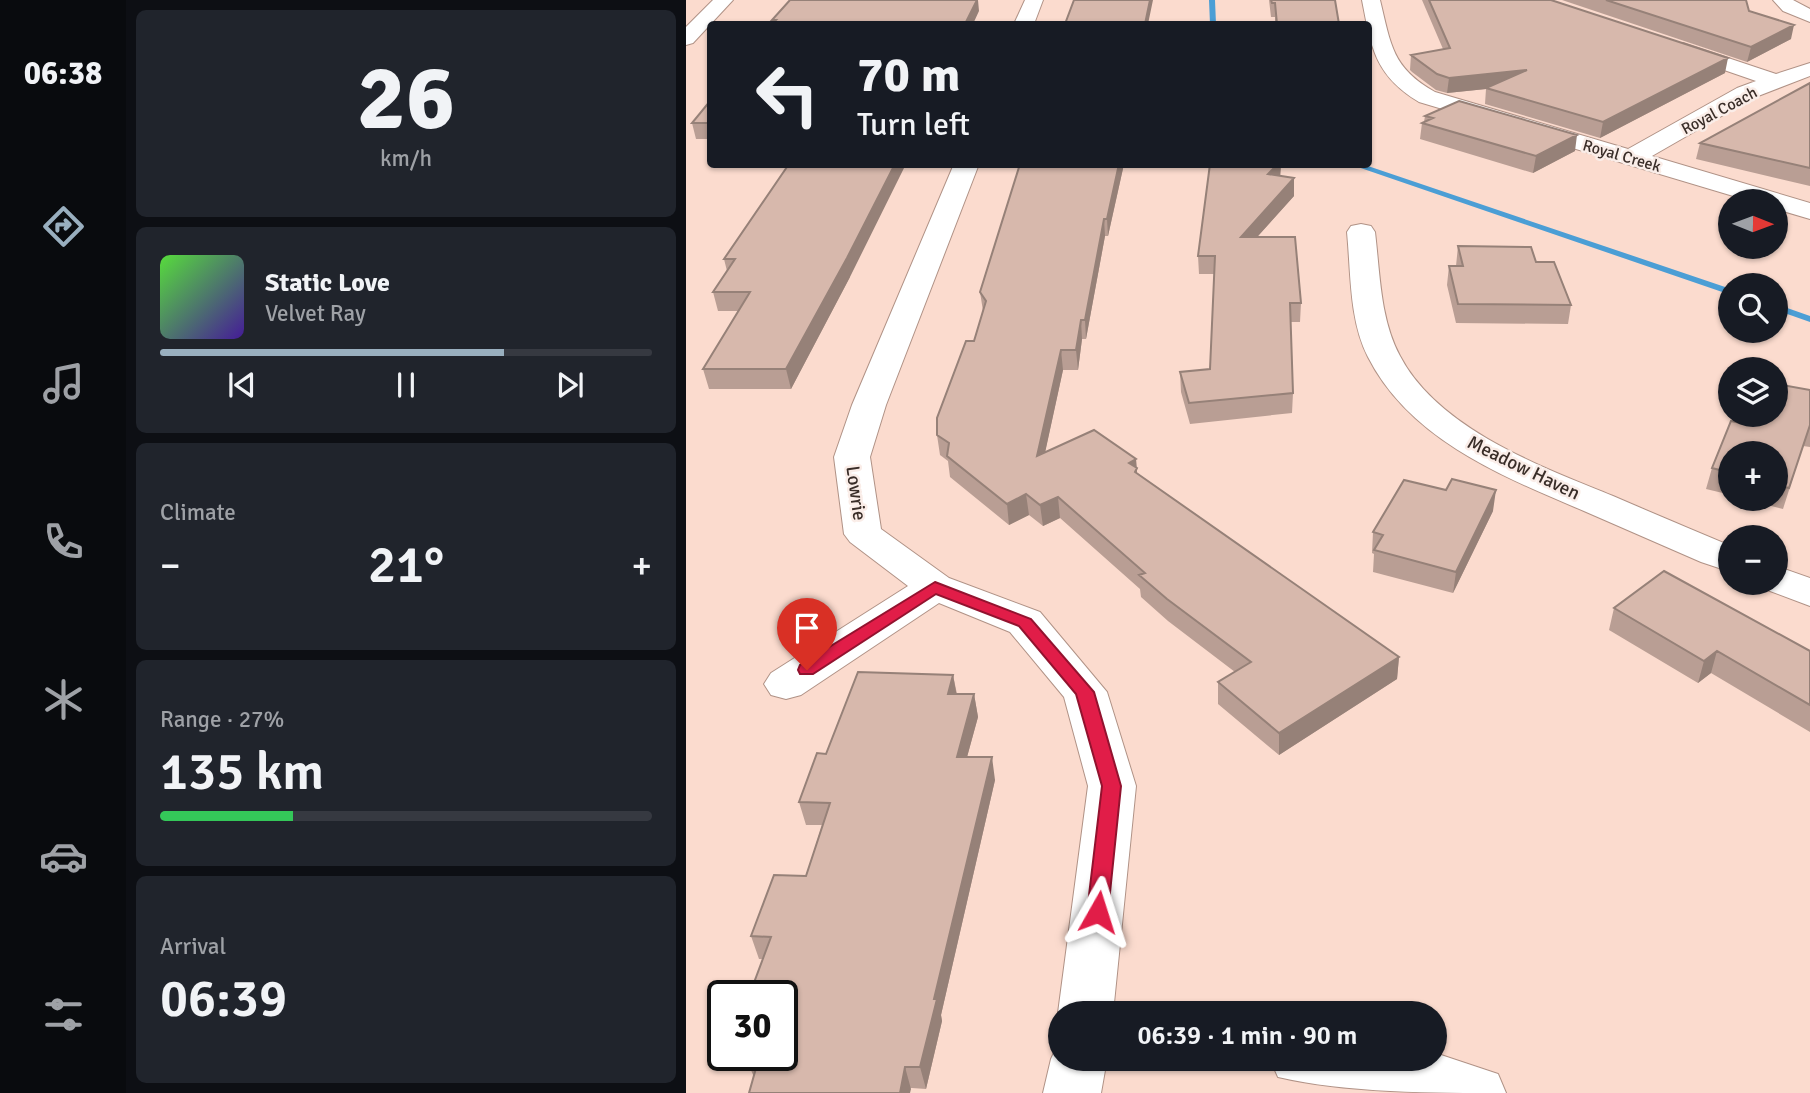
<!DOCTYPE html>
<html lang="en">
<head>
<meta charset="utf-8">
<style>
	body { margin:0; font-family:Signika,sans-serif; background:#20242c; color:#f1f3f6; height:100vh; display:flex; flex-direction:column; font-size:26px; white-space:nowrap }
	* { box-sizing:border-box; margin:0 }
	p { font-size:23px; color:#9ea1a6 }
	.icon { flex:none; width:38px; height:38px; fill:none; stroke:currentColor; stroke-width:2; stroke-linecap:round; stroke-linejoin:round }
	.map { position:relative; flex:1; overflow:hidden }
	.details { display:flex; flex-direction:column; gap:10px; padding:10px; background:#0d0f14; width:560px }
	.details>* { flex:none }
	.banner { position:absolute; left:21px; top:21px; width:665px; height:147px; border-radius:7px; box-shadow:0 2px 5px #0004; background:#171b24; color:#f1f3f6; overflow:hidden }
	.needle { width:46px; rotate:91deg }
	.tools { position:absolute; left:1032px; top:189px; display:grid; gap:14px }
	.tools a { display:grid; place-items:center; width:70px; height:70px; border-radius:50%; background:#171b24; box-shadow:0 2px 5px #0004; font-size:35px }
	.speed { position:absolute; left:21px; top:980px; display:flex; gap:14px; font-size:35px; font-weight:700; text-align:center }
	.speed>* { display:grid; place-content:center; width:91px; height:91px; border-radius:50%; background:#171b24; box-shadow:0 2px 5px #0004; line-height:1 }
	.speed .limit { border:4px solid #111; border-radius:10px; background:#fff; color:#111 }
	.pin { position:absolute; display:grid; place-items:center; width:60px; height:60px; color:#fff; margin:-72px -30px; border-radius:50% 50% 50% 0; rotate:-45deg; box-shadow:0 0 7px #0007 }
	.pin .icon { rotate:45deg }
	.me { position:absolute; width:77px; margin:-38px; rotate:6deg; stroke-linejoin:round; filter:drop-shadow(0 0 5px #0008) }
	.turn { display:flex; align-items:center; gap:24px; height:147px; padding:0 35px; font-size:32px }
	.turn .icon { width:91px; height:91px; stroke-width:2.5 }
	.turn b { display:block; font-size:49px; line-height:60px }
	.big { font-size:52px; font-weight:600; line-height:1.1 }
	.details .card { flex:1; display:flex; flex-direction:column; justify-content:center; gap:10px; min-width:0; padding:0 24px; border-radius:10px; background:#20242c }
	.details .dial { align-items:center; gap:0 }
	.dial b { font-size:91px; line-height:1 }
	.song { display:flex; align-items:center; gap:21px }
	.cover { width:84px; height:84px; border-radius:10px; background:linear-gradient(135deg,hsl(110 70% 55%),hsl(260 70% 35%)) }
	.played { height:7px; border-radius:4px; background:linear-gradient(90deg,#99afbf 70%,#363941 70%) }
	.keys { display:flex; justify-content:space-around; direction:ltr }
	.heat { display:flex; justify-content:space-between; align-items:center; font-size:38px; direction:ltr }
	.charge { height:10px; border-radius:5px; background:linear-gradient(90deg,#34c759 27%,#363941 0) }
	.trip { position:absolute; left:362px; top:1001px; width:399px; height:70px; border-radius:35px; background:#171b24; box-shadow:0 2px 5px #0004; font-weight:600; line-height:70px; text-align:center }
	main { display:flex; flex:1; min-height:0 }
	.tabs { display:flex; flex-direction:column; width:126px; justify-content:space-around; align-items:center; background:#090b0e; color:#9ea1a6 }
	.tabs .icon { width:49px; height:49px }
	.tabs .selected { color:#99afbf }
	.tabs b { font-size:32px; color:#f1f3f6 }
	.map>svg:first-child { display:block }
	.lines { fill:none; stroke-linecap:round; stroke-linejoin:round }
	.stream { fill:#4b9ed5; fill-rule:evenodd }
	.minor-casing { stroke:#b09286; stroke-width:2 }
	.minor { fill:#fff; fill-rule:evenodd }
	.wall { fill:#b99e94 }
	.shaded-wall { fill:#968178 }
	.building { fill:#d7b8ac; stroke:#968178; stroke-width:2 }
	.route { fill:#e11d48; stroke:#92132f; stroke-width:2 }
	.labels { text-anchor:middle; stroke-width:5; stroke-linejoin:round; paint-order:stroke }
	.far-street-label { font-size:16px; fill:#392d28; stroke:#faede8 }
	.street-label { font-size:19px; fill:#392d28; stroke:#faede8 }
</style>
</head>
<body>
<main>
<nav class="tabs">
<b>06:38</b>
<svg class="icon selected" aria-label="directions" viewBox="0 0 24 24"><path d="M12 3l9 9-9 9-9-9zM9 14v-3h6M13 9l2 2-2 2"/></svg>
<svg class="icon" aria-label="music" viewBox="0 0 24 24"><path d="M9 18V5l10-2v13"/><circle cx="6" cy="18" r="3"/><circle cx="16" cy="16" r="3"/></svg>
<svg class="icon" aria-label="phone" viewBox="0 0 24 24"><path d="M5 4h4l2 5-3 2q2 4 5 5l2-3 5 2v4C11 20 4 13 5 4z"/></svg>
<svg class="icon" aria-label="climate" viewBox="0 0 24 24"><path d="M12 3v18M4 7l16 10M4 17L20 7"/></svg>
<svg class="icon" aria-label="car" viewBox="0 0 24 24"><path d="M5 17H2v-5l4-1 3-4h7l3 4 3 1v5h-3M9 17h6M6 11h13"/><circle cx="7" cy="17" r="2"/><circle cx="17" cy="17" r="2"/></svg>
<svg class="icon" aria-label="filters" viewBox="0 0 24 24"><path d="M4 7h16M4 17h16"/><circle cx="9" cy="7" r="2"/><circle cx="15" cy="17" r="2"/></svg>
</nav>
<section class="details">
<div class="card dial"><b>26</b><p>km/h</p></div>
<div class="card">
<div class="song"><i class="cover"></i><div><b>Static Love</b><p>Velvet Ray</p></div></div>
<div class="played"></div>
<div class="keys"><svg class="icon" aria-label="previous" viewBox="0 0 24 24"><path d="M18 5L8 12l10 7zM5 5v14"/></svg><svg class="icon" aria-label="pause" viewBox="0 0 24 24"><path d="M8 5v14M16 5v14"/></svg><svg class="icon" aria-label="next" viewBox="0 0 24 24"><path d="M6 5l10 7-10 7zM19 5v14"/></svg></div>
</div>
<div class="card"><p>Climate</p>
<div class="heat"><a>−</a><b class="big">21°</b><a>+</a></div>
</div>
<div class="card"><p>Range · 27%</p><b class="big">135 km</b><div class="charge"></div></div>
<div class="card"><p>Arrival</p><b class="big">06:39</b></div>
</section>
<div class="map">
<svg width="1124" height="1093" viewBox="0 0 1124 1093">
	<rect width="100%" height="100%" fill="#fbdbce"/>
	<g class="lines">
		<path class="stream" d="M 523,0 L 529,0 L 530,24 L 524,24 Z
			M 663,164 L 676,164 L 1045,289 L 1045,295 Z
			M 1090,304 L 1124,316 L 1124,322 L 1090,310 Z"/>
		<g class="minor-casing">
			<path id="minor" d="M 27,0 L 47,0 L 7,43 L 0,45 L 0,27 Z
				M 339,0 L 357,0 L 348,24 L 328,24 Z
				M 676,0 L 694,0 C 705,45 706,68 749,92 L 942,149 L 1051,88 L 1070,81 L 983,51 L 980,47 L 983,43 L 997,43 L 1090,74 L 1124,63 L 1124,76 L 1067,98 L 966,156 L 1124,203 L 1124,219 L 1090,209 L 1090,201 L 1064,201 L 733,102 C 688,75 685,46 676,0 Z
				M 1087,0 L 1107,0 L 1124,9 L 1124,22 L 1097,11 Z
				M 268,164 L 293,164 L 200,405 L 184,457 L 195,529 L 263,578 L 354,612 L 421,692 L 450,786 L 427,1013 L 374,1013 L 374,1017 L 372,1013 L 402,786 L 378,697 L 324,632 L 253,603 L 115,695 L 100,699 L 85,695 L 78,684 L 85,673 L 222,586 L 164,542 L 158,534 L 148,457 L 166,405 Z
				M 675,224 L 685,226 L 689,232 C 694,273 694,319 714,356 C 752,429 856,467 927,496 C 966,513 1005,529 1045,546 L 1045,572 L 1015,562 C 976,545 937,528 898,511 C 818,477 724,440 682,357 C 663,320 665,273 661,232 L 665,226 Z
				M 1090,566 L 1124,578 L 1124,606 L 1076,588 L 1073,583 L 1090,583 Z
				M 374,1040 L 374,1059 L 421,1059 L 415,1093 L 357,1093 L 365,1059 Z
				M 749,1053 L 812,1074 L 820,1093 C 748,1093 660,1093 592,1077 L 584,1059 L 749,1059 Z"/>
		</g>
		<use href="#minor" class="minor"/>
	</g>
	<path class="wall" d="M 583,0 L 649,0 L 653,24 L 589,24 L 589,17 L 585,17 Z
		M 736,0 L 865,0 L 1039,73 L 914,138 L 799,104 L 800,89 L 761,93 L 750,90 L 726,72 L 724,70 L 725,55 L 757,49 Z
		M 876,0 L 1060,0 L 1063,11 L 1105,39 L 1061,62 Z
		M 1124,83 L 1124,186 L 1010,159 L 1014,143 Z
		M 24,101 L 24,140 L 24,139 L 10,139 L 6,123 Z
		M 739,116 L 889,151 L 847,173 L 734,139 L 736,123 L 738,122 Z
		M 103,164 L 164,277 L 105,389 L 23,389 L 17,369 L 52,311 L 32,311 L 27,292 L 41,271 L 38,259 Z
		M 438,164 L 422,236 L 419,236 L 400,339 L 396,339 L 392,370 L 377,370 L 359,452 L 450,459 L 451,473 L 713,657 L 711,679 L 593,755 L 532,704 L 532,682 L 549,672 L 482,621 L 455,597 L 454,589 L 374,518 L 357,526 L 343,515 L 323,525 L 264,477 L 262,461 L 254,455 L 251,435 L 288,341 L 297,311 L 294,292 Z
		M 524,164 L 595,164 L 594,176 L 608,178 L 608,196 L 571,237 L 615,303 L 614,322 L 604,322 L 607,393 L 606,413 L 504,424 L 495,392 L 494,372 L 524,369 L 528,274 L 513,274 L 512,256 Z
		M 772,246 L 850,262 L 885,305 L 882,324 L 770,323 L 761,285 L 763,266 L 770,266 Z
		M 1124,390 L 1124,447 L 1117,446 L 1097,509 L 1058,499 L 1090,499 L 1090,453 L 1045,453 L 1045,495 L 1020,489 L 1026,468 L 1061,425 L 1063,415 L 1090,415 Z
		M 807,511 L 767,593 L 687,572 L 688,554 L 686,553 L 687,532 Z
		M 928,608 L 1124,651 L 1124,732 L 1025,673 L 1012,683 L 923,630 Z
		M 267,675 L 271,694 L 288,694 L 292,717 L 281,757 L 309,780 L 255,1015 L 256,1021 L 240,1089 L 68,1077 L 61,1061 L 96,1055 L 76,959 L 73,959 L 65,936 L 120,876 L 136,825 L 120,825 L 113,802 L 140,754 Z"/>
	<path class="shaded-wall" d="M 284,0 L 292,0 L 293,11 L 287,24 L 279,24 Z
		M 464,0 L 467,0 L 462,24 L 459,24 Z
		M 1108,25 L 1105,39 L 1061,62 L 1065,47 Z
		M 1042,58 L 1039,73 L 914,138 L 917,122 Z
		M 841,70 L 839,85 L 761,93 L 763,78 Z
		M 891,135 L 889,151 L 847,173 L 850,156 Z
		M 209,164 L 220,164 L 164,277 L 105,389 L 100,369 Z
		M 433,164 L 438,164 L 422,236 L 421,219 Z
		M 592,164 L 595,164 L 594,179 L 582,174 Z
		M 608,178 L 608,196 L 555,255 L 555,237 Z
		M 418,219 L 419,236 L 400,339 L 399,320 Z
		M 395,320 L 396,339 L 392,370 L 390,350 Z
		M 375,350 L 377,370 L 354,476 L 351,456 Z
		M 450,459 L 452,489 L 443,463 Z
		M 810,490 L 807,511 L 767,593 L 770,572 Z
		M 340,494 L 343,515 L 323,525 L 321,504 Z
		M 372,497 L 374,518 L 357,526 L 354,505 Z
		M 1031,651 L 1025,673 L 1012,683 L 1018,661 Z
		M 713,657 L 711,679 L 593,755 L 593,733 Z
		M 267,675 L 271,697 L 262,694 Z
		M 288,694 L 292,717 L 275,779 L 271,757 Z
		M 306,757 L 309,780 L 255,1015 L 256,1021 L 240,1089 L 234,1067 L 248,999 Z
		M 219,1067 L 225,1089 L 224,1093 L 214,1093 Z"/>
	<path class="building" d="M 104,0 L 291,0 L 279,24 L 86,24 L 90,20 L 86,20 Z
		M 388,0 L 464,0 L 459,24 L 379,24 Z
		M 585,0 L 649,0 L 653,24 L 591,24 L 589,3 L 586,3 Z
		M 743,0 L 865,0 L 1042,58 L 917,122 L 800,88 L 841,70 L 763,78 L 751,74 L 725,55 L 764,48 Z
		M 920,0 L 1060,0 L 1063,11 L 1108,25 L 1065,47 Z
		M 1124,83 L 1124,168 L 1014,143 Z
		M 24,101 L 24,123 L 6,123 Z
		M 773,101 L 891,135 L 850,156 L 736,123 L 747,118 L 739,116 Z
		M 103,164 L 209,164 L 161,258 L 100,369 L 17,369 L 64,292 L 27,292 L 49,259 L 38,259 Z
		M 334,164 L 433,164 L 421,219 L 418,219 L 399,320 L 395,320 L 390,350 L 375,350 L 351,456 L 408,430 L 450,459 L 443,463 L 451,468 L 449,472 L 713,657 L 593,733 L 532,682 L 565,662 L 481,599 L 453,575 L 459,573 L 372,497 L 354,505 L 340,494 L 321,504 L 261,456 L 263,443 L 251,435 L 251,418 L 280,341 L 288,341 L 300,301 L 294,292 Z
		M 524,164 L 592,164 L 582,174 L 608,178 L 555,237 L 609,237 L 615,303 L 604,303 L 607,393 L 503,403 L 494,372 L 524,369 L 529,256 L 512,256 Z
		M 772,246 L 845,247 L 850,262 L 868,262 L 885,305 L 772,304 L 763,266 L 777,266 Z
		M 1090,384 L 1124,390 L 1124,425 L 1103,488 L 1090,485 L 1090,453 L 1045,453 L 1045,473 L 1026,468 L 1045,421 L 1064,425 L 1065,415 L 1090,415 Z
		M 766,479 L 810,490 L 770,572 L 688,550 L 697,535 L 687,532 L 718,480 L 760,490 Z
		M 978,571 L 1124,651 L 1124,705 L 1031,651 L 1018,661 L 928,608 Z
		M 172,672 L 267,675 L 262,694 L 288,694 L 271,757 L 306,757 L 248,999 L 251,999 L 234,1067 L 219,1067 L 214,1093 L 63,1093 L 72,1061 L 61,1061 L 63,1055 L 96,1055 L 96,996 L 63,996 L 85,937 L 65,936 L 88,875 L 120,876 L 144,803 L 113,802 L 131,753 L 140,754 Z"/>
	<path class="route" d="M 249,582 L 345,619 L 408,692 L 435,786 L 422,912 L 419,918 L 412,921 L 404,918 L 401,912 L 416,786 L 390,694 L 333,626 L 250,594 L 127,674 L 114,674 L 112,670 L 114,665 Z"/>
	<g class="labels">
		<g class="far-street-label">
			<text transform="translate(1033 110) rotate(-28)" y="6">Royal Coach</text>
			<text transform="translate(936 155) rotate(16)" y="6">Royal Creek</text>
		</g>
		<g class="street-label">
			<text transform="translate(838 467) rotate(26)" y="7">Meadow Haven</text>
			<text transform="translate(171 493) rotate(82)" y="7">Lowrie</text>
		</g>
	</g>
</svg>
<div class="tools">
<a><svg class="needle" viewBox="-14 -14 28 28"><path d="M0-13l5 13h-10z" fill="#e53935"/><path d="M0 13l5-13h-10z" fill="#9ea1a6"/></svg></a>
<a><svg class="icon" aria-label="search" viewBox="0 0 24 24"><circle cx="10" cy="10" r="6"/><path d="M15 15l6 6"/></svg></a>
<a><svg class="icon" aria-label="layers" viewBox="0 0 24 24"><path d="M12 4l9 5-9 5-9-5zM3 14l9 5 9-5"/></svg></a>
<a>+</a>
<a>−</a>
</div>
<div class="speed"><div class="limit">30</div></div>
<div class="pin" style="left:121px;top:670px;background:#d93025"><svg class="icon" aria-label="arrive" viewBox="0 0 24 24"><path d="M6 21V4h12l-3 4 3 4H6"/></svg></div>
<svg class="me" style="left:412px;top:912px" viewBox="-20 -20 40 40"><path d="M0-17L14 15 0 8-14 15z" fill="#e11d48" stroke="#fff" stroke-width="4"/></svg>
<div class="trip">06:39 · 1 min · 90 m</div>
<div class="banner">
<div class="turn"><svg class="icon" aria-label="left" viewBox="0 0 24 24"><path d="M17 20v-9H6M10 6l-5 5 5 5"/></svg><div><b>70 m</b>Turn left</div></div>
</div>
</div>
</main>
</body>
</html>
